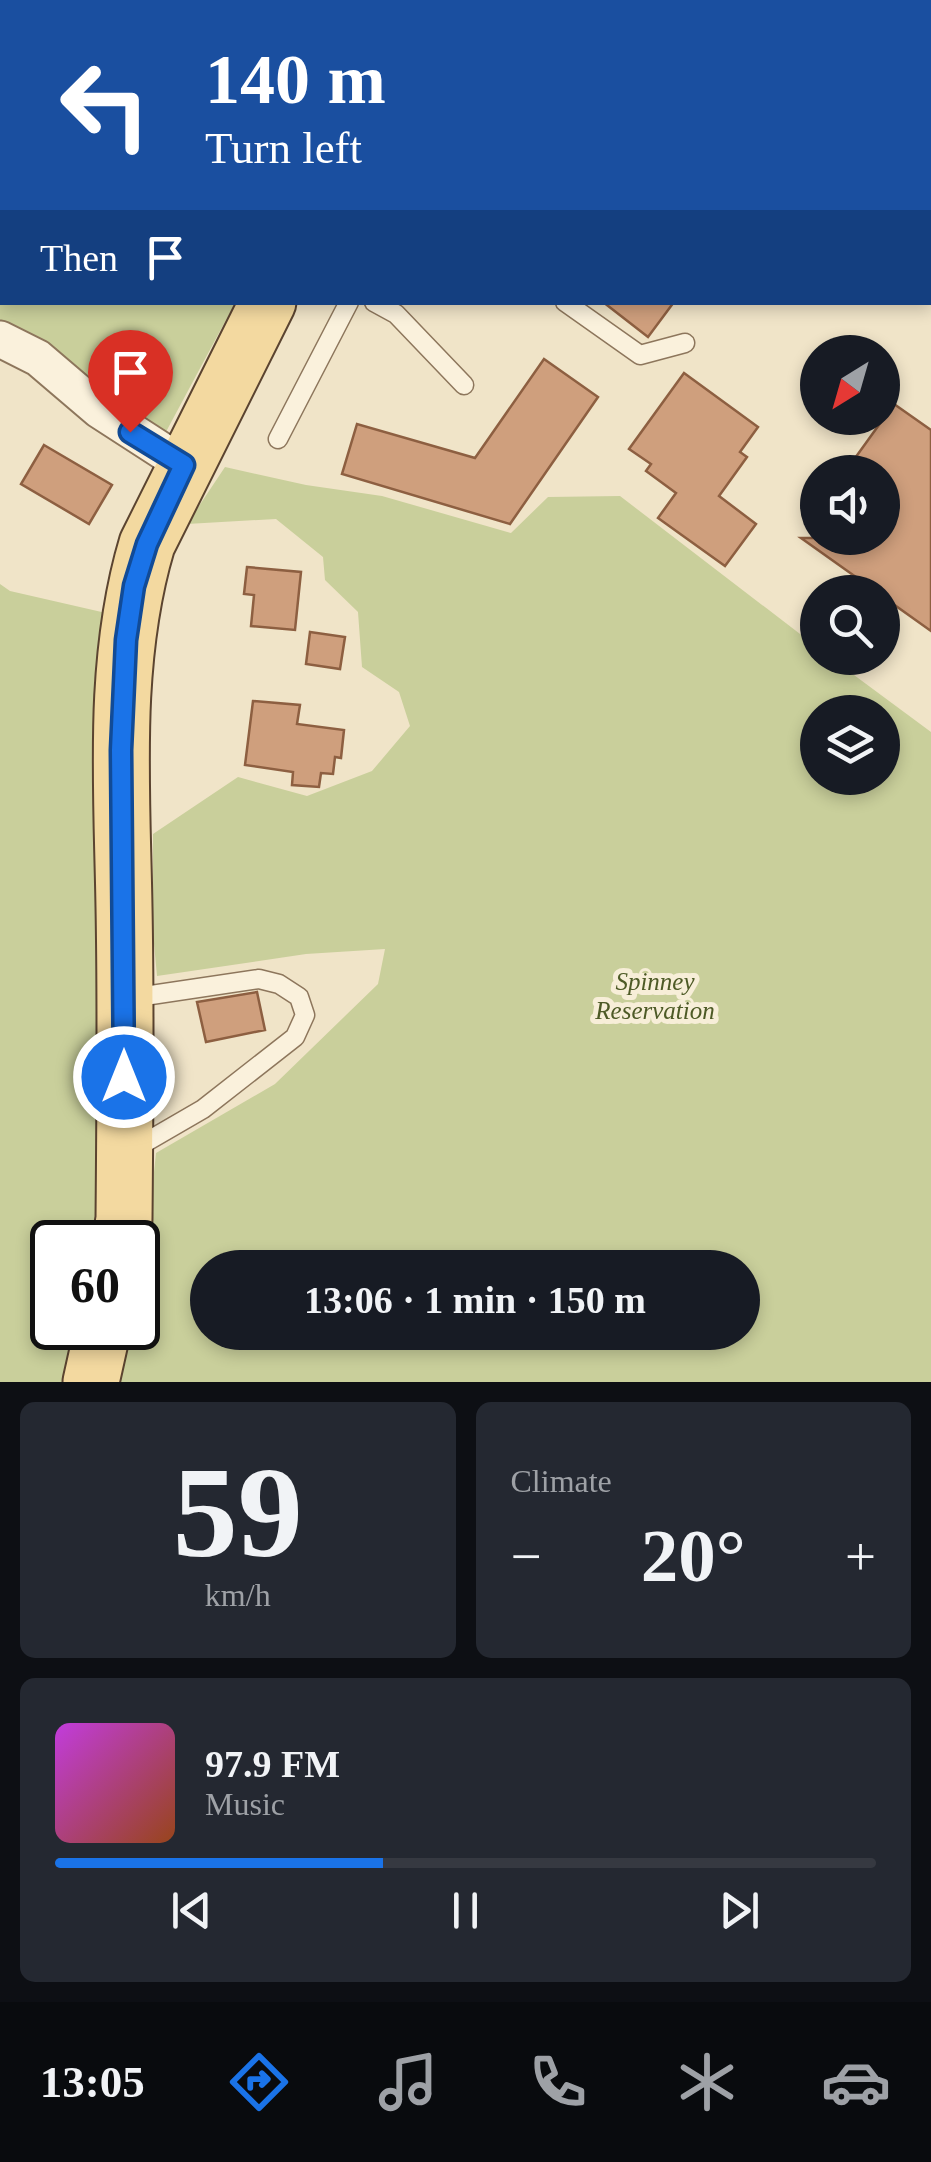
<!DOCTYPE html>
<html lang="en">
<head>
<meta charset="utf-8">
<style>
	body { margin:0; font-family:Georgia,serif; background:#242831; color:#f1f3f6; height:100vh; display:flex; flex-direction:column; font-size:38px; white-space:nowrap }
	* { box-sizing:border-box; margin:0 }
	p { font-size:32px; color:#9ea1a6 }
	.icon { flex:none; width:55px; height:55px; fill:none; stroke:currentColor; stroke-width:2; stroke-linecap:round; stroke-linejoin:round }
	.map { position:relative; height:1382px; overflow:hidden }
	.sheet { display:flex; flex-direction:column; gap:20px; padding:20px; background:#0d0f14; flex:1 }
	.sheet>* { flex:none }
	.guide { position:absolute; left:0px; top:0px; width:932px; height:305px; box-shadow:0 5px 15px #0003; background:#1a4fa0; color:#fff; overflow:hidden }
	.needle { width:65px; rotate:217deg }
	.fabs { position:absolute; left:800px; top:335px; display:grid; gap:20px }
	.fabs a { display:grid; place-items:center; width:100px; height:100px; border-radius:50%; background:#171b24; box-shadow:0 5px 15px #0003; font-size:50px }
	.speed { position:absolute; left:30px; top:1220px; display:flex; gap:20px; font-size:50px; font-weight:700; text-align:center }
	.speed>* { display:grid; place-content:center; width:130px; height:130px; border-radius:50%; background:#171b24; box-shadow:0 5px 15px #0003; line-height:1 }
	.speed .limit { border:5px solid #111; border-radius:15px; background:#fff; color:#111 }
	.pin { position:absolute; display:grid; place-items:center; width:85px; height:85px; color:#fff; margin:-102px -42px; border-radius:50% 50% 50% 0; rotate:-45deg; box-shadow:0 0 10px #0007 }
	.pin .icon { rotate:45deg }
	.me { position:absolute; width:110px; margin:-55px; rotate:0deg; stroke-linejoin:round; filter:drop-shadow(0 0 8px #0008) }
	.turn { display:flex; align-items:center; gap:35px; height:210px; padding:0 40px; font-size:45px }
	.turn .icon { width:130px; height:130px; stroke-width:2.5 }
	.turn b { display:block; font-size:70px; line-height:85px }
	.then { display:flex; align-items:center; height:95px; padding:0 40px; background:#0003; gap:20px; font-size:38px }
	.big { font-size:75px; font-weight:800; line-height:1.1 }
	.sheet .tile { flex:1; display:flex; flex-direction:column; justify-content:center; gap:15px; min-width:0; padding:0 35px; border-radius:15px; background:#242831 }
	.sheet .dial { align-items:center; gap:0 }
	.dial b { font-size:130px; line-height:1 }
	.song { display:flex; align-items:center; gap:30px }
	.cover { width:120px; height:120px; border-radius:15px; background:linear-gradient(135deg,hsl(290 70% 55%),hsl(20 70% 35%)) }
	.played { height:10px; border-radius:5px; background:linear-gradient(90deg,#1a73e8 40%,#363941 40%) }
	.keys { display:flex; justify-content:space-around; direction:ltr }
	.heat { display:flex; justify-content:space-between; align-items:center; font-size:55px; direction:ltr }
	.sheet .tiles { flex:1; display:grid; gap:20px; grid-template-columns:1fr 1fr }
	.tile:last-child { grid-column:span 2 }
	.trip { position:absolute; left:190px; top:1250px; width:570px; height:100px; border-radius:50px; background:#171b24; box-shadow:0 5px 15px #0003; font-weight:800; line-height:100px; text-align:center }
	.dock { display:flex; height:160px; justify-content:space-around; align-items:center; background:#090b0e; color:#9ea1a6 }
	.dock .icon { width:70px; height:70px }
	.dock .selected { color:#1a73e8 }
	.dock b { font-size:45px; color:#f1f3f6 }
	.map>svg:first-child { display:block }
	.green { fill:#c9cf9b; fill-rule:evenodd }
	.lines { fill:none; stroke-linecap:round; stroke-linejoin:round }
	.stream { stroke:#6f938a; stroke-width:9 }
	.building { fill:#cf9f7d; stroke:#8d5f41; stroke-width:2.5 }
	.service-casing { stroke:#8d765c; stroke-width:21 }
	.minor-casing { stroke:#8d765c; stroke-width:39 }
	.primary-casing { stroke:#5b4430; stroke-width:59 }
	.service { stroke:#faf1dc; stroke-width:18 }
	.minor { stroke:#faf1dc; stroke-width:35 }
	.primary { stroke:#f3d9a0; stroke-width:55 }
	.route-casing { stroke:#114b97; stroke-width:25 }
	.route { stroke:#1a73e8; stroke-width:18 }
	.labels { text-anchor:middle; stroke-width:10; stroke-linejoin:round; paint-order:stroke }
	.park-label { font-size:25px; font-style:italic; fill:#4d5a26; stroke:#f7eed8 }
</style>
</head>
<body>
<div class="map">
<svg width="931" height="1382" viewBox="0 0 931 1382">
	<rect width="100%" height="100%" fill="#f0e4c8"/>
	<path class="green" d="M 0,133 L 2,302 L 235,303 L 160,443 L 0,350 Z
		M 225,467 L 306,485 L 382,496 L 511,533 L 548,497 L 620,496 L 817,647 L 818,658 L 831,658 L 931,732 L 931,1382 L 118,1382 L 129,1328 L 138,1328 L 138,1287 L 147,1240 L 156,1153 L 275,1084 L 378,984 L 385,949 L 306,954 L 157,976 L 153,933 L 153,834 L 238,777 L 307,796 L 372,771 L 410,726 L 399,692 L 362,667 L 358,612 L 325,580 L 323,557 L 276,519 L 187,524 ZM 818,712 L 882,712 L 882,778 L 818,778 ZM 208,1268 L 742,1268 L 742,1332 L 208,1332 Z
		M 0,584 L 10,591 L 106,613 L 94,684 L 99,1242 L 52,1242 L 52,1328 L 80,1328 L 68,1382 L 0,1382 Z"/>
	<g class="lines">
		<path class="stream" d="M 726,0 L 727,2"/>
	</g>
	<path class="building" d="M 603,302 L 674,302 L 648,337 Z
		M 544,359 L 598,397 L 510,524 L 342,474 L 357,424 L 475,458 Z
		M 684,373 L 758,427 L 740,452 L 747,457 L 719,496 L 756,524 L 725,566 L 658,518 L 676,493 L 646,471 L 651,464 L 629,449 Z
		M 894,404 L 931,430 L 931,631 L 882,596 L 882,592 L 877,592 L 801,538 L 882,538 L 882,472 L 845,472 Z
		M 44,445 L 112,485 L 89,524 L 21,484 Z
		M 247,567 L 301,572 L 295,630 L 251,626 L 254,595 L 244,594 Z
		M 310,632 L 345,637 L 340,669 L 306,664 Z
		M 253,701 L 300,705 L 297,724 L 344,730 L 341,758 L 335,757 L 333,774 L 321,773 L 319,787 L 292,785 L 293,772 L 245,765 Z
		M 257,992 L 265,1030 L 206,1042 L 197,1002 Z"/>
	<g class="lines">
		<g class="service-casing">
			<path id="service" d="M 359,0 L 365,2
				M 488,0 L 495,2
				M 861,2 L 861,0
				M 374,302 L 396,314 L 464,385
				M 565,302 L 640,355 L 685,343
				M 278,439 L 349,302
				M 131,998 L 259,979 L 279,984 L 299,997 L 305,1015 L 295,1037 L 203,1109 L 134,1149"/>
		</g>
		<g class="minor-casing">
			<path id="minor" d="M 0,146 L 2,147
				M 0,339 L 38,358 L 99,410 L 184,465"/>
		</g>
		<g class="primary-casing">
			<path id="primary" d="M 414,2 L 415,0
				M 120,1242 L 124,1219 C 125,1115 126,1011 124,907 C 122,786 112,661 147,544 L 268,302
				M 91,1382 L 103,1328"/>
		</g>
		<use href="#service" class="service"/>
		<use href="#minor" class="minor"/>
		<use href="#primary" class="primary"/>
	</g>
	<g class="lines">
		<g class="route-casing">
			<path id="route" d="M 124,1077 L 121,750 L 126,640 L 134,586 L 147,544 L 184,465 L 130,432"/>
		</g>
		<use href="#route" class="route"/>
	</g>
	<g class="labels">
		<g class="park-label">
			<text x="655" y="990">Spinney<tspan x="655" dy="29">Reservation</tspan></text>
		</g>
	</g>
</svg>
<div class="fabs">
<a><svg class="needle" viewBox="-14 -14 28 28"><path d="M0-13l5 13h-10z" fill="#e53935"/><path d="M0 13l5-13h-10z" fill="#9ea1a6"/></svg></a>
<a><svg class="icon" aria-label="sound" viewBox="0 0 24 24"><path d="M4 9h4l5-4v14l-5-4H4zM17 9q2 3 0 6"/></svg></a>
<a><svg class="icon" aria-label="search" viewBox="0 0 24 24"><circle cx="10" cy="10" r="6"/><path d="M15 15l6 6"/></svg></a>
<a><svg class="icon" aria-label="layers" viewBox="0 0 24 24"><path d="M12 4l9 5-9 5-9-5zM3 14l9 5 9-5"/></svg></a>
</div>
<div class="speed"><div class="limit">60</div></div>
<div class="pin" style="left:130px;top:432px;background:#d93025"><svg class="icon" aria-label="arrive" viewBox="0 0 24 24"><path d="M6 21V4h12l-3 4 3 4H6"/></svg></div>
<svg class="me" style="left:124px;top:1077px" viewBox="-20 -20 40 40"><circle r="17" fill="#1a73e8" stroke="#fff" stroke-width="3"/><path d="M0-11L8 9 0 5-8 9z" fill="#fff"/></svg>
<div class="trip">13:06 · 1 min · 150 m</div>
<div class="guide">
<div class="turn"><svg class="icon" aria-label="left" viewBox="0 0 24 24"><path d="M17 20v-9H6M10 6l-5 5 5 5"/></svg><div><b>140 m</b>Turn left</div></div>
<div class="then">Then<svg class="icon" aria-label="arrive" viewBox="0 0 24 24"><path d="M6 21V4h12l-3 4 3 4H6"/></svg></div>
</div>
</div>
<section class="sheet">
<div class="tiles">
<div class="tile dial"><b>59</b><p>km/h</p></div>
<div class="tile"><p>Climate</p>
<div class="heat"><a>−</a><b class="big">20°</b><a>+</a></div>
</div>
<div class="tile">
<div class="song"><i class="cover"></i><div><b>97.9 FM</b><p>Music</p></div></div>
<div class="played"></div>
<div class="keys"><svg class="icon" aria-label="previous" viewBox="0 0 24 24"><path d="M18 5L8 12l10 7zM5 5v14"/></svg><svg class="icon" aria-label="pause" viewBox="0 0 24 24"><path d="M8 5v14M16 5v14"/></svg><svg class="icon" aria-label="next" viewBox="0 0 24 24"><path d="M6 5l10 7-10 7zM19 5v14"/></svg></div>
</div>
</div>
</section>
<nav class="dock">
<b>13:05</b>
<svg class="icon selected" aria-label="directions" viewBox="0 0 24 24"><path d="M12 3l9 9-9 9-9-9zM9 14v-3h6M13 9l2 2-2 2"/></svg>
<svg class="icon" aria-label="music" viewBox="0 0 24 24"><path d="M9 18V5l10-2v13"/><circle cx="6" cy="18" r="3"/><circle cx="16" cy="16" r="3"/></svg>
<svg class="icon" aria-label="phone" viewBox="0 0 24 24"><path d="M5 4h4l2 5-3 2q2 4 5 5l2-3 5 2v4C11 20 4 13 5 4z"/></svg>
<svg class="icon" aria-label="climate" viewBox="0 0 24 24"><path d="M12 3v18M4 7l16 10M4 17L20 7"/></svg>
<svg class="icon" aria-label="car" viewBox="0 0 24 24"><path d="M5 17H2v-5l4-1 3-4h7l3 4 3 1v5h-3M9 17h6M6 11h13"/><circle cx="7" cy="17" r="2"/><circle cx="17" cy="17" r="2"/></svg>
</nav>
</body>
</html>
